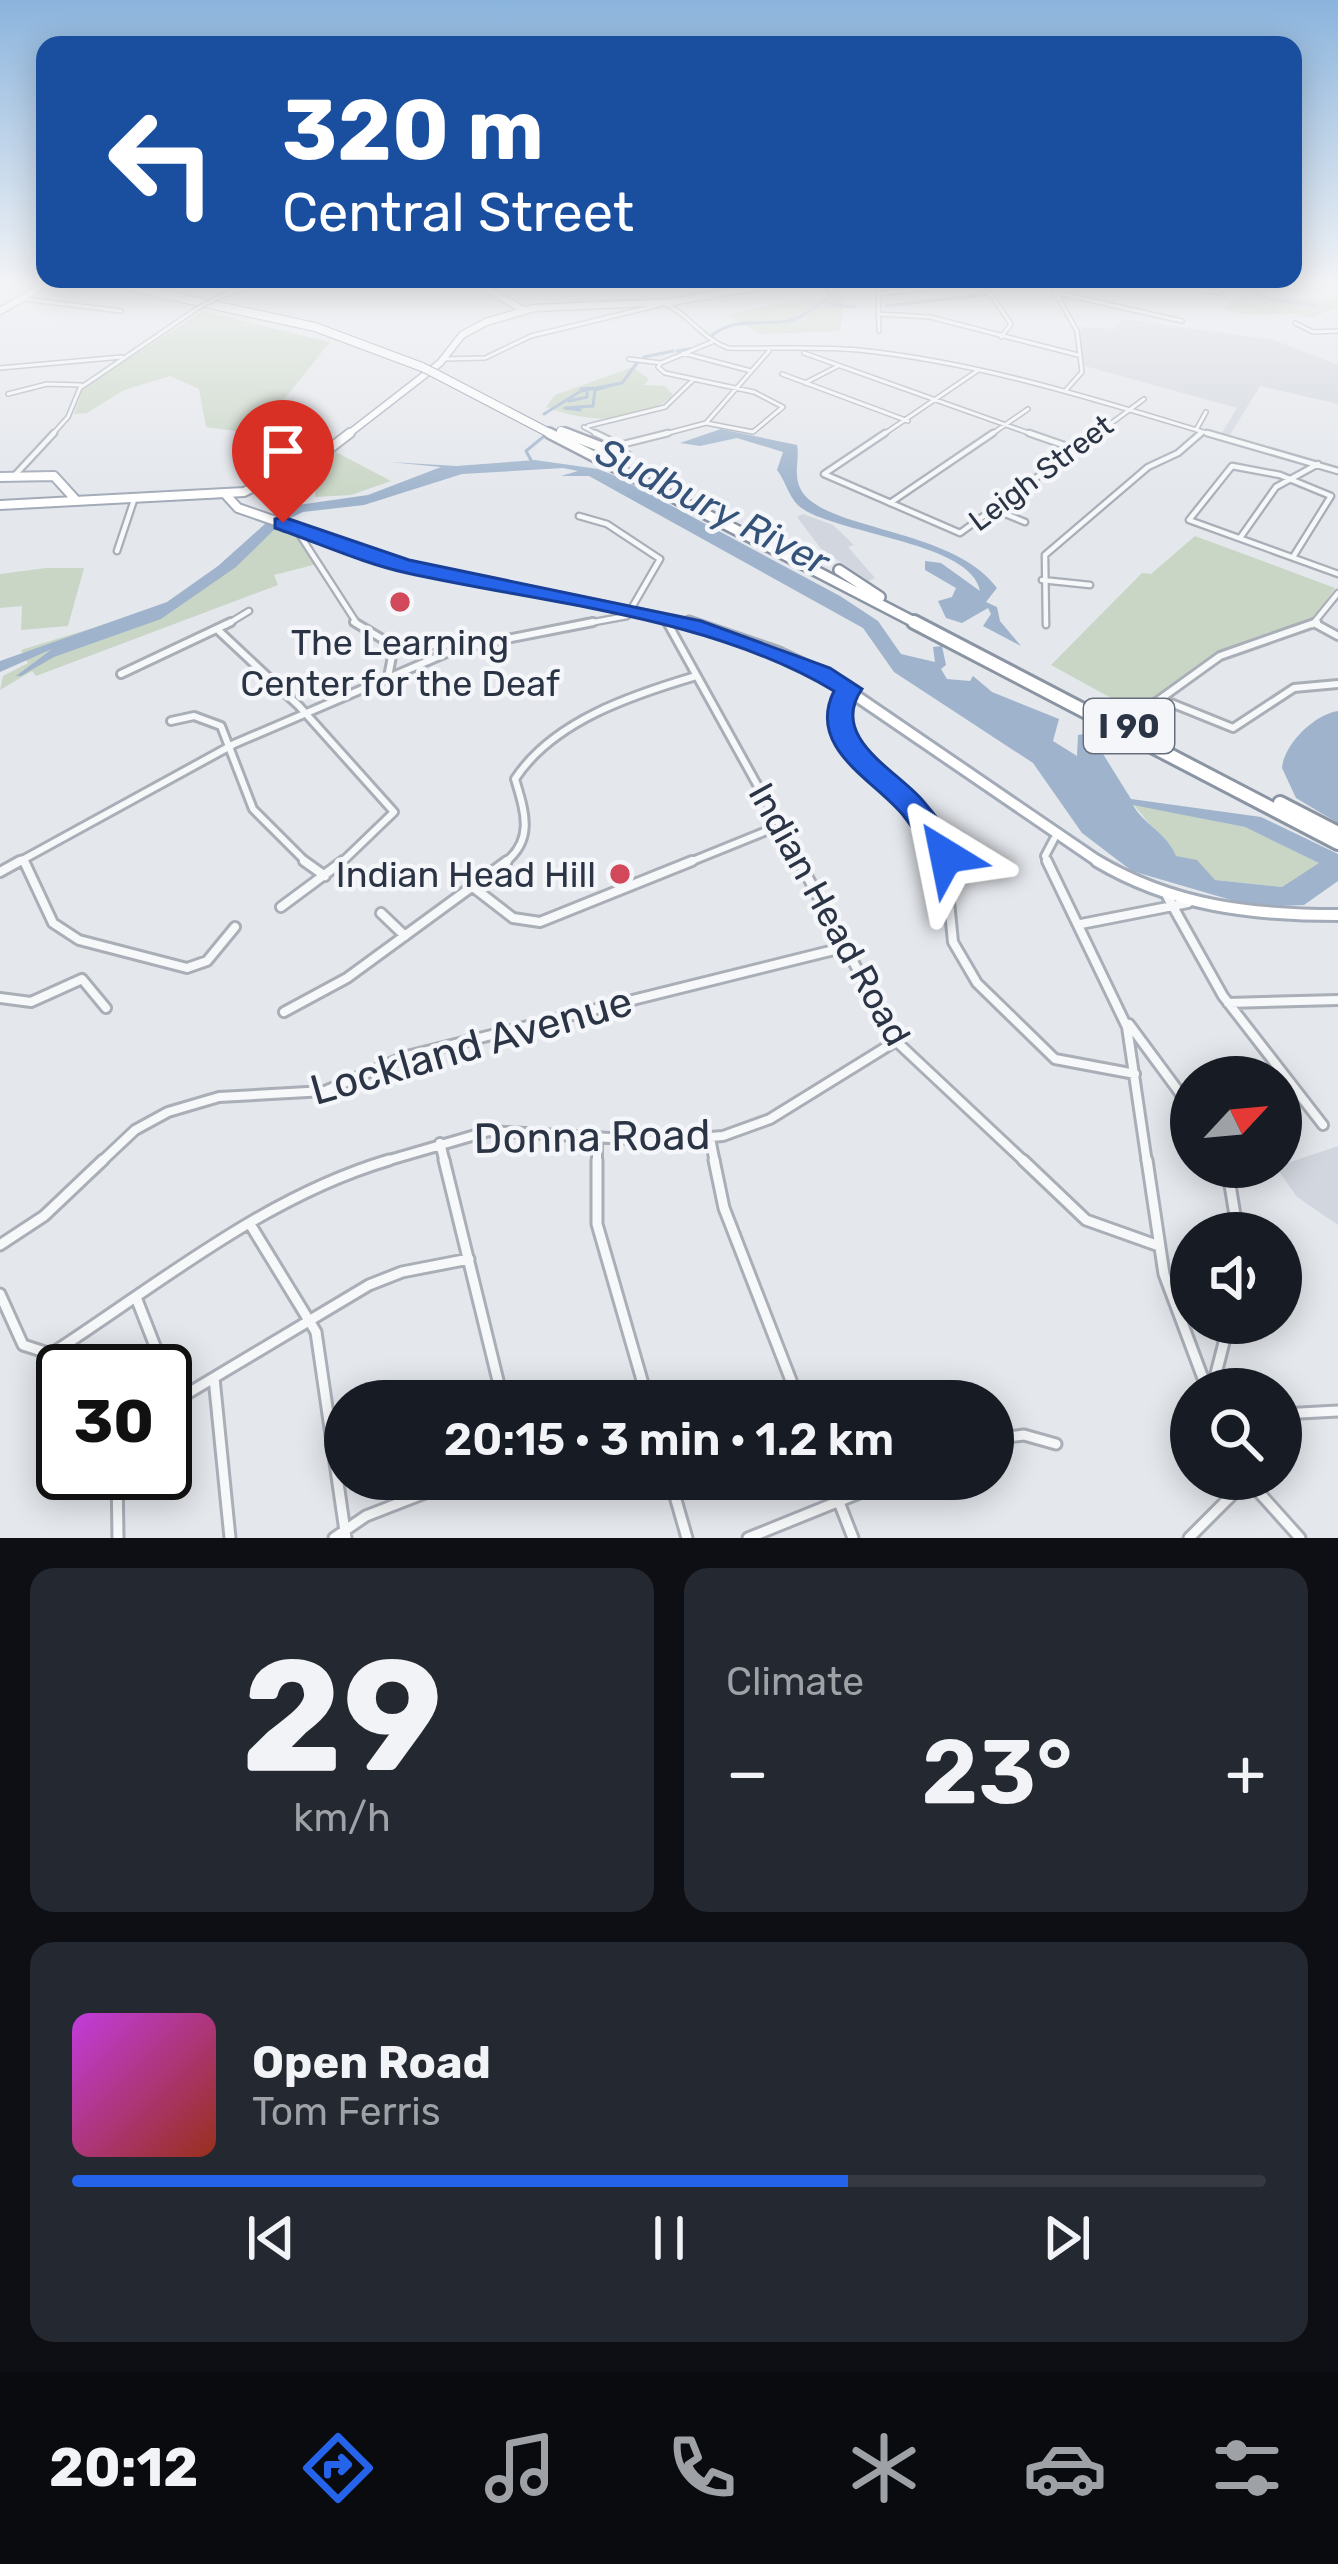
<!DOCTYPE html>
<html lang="en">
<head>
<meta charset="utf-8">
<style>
	body { margin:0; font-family:Rubik,sans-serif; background:#242831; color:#f1f3f6; height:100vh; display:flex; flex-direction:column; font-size:45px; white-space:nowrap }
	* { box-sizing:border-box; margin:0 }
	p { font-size:39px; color:#9ea1a6 }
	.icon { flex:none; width:66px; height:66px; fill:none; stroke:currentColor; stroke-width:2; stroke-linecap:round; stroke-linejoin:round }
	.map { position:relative; height:1538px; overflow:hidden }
	.sheet { display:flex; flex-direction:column; gap:30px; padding:30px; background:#0d0f14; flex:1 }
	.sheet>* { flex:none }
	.guide { position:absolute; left:36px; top:36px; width:1266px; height:252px; border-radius:24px; box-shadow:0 6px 30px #0003; background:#1a4fa0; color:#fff; overflow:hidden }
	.needle { width:78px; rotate:64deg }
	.buttons { position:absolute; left:1170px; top:1056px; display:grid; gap:24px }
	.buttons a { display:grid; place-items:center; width:132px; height:132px; border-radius:50%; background:#171b24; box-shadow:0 6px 30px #0003; font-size:60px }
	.speed { position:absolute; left:36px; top:1344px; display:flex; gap:24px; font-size:60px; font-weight:700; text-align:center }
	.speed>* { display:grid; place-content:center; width:156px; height:156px; border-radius:50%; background:#171b24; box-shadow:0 6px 30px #0003; line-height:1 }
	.speed .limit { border:6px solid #111; border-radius:18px; background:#fff; color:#111 }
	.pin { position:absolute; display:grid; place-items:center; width:102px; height:102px; color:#fff; margin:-123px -51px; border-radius:50% 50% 50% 0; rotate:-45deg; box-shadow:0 0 12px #0007 }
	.pin .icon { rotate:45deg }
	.me { position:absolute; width:132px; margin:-66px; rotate:325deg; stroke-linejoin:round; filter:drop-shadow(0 0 9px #0008) }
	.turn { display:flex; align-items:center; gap:42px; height:252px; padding:0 48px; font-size:54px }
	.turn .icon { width:156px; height:156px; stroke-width:2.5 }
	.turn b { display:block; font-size:84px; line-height:102px }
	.big { font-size:90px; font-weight:600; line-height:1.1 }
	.sheet .tile { flex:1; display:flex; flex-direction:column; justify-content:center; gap:18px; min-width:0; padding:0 42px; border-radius:24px; background:#242831 }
	.sheet .dial { align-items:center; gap:0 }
	.dial b { font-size:156px; line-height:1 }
	.song { display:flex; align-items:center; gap:36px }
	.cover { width:144px; height:144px; border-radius:18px; background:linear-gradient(135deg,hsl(290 70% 55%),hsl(10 70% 35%)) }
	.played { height:12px; border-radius:6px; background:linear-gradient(90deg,#2563eb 65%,#363941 65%) }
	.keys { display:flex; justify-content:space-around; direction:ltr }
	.heat { display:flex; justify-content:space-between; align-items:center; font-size:66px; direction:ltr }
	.sheet .tiles { flex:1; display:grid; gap:30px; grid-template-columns:1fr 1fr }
	.tile:last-child { grid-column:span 2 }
	.trip { position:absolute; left:324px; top:1380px; width:690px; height:120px; border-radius:60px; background:#171b24; box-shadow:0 6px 30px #0003; font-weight:600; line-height:120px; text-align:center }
	.menu { display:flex; height:192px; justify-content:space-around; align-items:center; background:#090b0e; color:#9ea1a6 }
	.menu .icon { width:84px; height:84px }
	.menu .active { color:#2563eb }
	.menu b { font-size:54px; color:#f1f3f6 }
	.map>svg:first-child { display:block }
	.built { fill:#d2d6de }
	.green { fill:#c9d6c5 }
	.water { fill:#9fb4cc; fill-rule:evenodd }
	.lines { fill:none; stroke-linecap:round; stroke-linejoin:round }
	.stream { stroke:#9fb4cc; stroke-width:3 }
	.minor-far4-casing { stroke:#a9aeb7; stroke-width:6 }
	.minor-far3-casing { stroke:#a9aeb7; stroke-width:9 }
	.minor-far2-casing { stroke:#a9aeb7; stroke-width:12 }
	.minor-far1-casing { stroke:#a9aeb7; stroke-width:14 }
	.minor-casing { stroke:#a9aeb7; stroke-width:15 }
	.major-far3-casing { stroke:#a3abb8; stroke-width:9 }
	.major-far2-casing { stroke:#a3abb8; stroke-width:12 }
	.major-far1-casing { stroke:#a3abb8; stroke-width:15 }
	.major-casing { stroke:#a3abb8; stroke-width:16 }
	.highway-far2-casing { stroke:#8b94a3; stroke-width:10 }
	.highway-far1-casing { stroke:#8b94a3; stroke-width:14 }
	.highway-casing { stroke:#8b94a3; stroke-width:18 }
	.minor-far4 { stroke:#f7f8fa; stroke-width:3 }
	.minor-far3 { stroke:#f7f8fa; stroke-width:4.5 }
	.minor-far2 { stroke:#f7f8fa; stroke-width:6 }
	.minor-far1 { stroke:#f7f8fa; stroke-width:8 }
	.minor { stroke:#f7f8fa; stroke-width:9 }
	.major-far3 { stroke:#fff; stroke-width:6 }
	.major-far2 { stroke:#fff; stroke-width:8 }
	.major-far1 { stroke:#fff; stroke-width:9 }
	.major { stroke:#fff; stroke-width:10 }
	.highway-far2 { stroke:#fff; stroke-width:8 }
	.highway-far1 { stroke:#fff; stroke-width:9 }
	.highway { stroke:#fff; stroke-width:12 }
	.minor-bridge-casing { stroke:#a9aeb7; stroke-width:6; stroke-linecap:butt }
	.highway-bridge-casing { stroke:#8b94a3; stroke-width:10; stroke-linecap:butt }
	.minor-bridge { stroke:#f7f8fa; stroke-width:3 }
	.highway-bridge { stroke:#fff; stroke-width:8 }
	.route { fill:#2563eb; stroke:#184099; stroke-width:3 }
	.poi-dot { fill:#d1495b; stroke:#f4f6f9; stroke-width:4.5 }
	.labels { text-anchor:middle; stroke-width:9; stroke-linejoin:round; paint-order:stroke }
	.far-street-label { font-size:30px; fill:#2b3445; stroke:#f4f6f9 }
	.shield { fill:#f4f6f9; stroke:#676e7b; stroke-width:3 }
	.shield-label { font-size:33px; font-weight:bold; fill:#2b3445 }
	.poi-label { font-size:36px; fill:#2b3445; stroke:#f4f6f9 }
	.street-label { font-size:36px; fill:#2b3445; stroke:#f4f6f9 }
	.water-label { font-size:39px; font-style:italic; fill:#34527a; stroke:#f4f6f9 }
	.near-street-label { font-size:42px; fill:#2b3445; stroke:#f4f6f9 }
</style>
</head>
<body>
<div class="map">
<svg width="1338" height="1538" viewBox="0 0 1338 1538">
	<rect width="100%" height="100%" fill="#e4e7ec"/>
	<path class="built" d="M 1123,319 L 1274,340 L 1338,365 L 1338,404 L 1260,386 L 1228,438 L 1220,436 L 1237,408 L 1085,366 L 1078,344 L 1081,327 L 1114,329 Z
		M 803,514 L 833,525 L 854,545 L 848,547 L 875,578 L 869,581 L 822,550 L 797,517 Z
		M 1338,1146 L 1338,1225 L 1297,1197 L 1276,1167 Z"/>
	<path class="green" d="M 833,283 L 846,283 L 840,331 L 760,334 L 728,315 L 777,303 L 833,300 Z
		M 1220,283 L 1237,283 L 1272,299 L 1338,298 L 1338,307 L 1311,318 C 1280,307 1261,323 1221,308 L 1246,291 Z
		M 203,311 L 330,342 L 256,434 L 206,427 L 199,389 L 170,376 L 124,390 L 87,413 L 74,414 L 83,388 Z
		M 633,367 L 649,379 L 644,385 L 665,386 L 673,395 C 639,427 585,422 546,407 L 555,395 Z
		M 332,450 L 391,481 L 351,495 L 315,497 L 319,459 Z
		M 266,521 L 302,536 L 317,564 L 274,575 L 278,585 L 36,676 L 32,671 L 0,690 L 3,676 L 28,663 L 21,650 L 161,607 L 257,539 Z
		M 1195,536 L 1335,588 L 1311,622 L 1211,656 L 1135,711 L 1051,665 L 1142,573 L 1151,574 Z
		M 46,568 L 84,568 L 68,626 L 21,630 L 22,606 L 0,608 L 0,574 Z
		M 1133,804 L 1245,827 L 1320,863 L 1282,887 L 1215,880 L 1176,856 Z"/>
	<path class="water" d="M 721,429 L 797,445 C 800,460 793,471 800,488 C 820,531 953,527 997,588 L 986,602 L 997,607 L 1000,621 L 1021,646 L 983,626 L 991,614 L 988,608 L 962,623 L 946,618 L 938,601 L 952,597 L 956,588 L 925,570 L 925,561 L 941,563 L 980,591 C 972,543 843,535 803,509 C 789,500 787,483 777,470 L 783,452 L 737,438 L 700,446 L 680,443 Z
		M 535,460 L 598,469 L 618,477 L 840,596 L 878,621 L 901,654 L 935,662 L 933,647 L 942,646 L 946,665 L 941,669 L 947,679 L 970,681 L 973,676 L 992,692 L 1059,719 L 1053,741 L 1077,756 L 1078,735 L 1090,733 L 1131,799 L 1261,817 L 1338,854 L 1338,881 L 1304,905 L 1255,907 L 1132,871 L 1082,833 L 1033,763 L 894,672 L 863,628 L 589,476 L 561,476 L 578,471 L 563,468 L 462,474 L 364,505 L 303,512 L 282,522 L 236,567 L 161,619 L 54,657 L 21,676 L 16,676 L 52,649 L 0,672 L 0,661 L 167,602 L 218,566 L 284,507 L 368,495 L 441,467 L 390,462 L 456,466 ZM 1133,805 L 1245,827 L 1319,863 L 1282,887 L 1215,880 L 1197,860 L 1176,856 C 1167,833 1143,824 1133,805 Z
		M 1338,711 L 1338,842 L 1336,822 L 1296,798 L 1282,768 C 1284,744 1315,714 1338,711 Z"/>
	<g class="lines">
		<path class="stream" d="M 1235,283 L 1269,299 L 1316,306
			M 827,304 L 855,307
			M 886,306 L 984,295
			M 711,336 C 736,316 759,326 788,321 C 802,318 819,304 831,296 L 826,289 L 834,283
			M 677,351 L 689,349
			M 644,357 L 673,351
			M 581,389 L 592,388
			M 569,401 L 587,397 L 587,392
			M 565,408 L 593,406 L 595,390 L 616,384
			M 565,408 L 580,410
			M 544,414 L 581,391 L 622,383 L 637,363
			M 531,460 L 526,451 L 543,437"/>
		<g class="minor-far4-casing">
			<path id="minor-far4" d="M 4,283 L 23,283
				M 878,283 L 879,331
				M 974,283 L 992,296 L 1011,324 L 1001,337
				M 1050,283 L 1077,331 L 1082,372 L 1066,390
				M 1166,283 L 1220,293
				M 1273,283 L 1313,288 L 1328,283
				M 1053,292 L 1182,321
				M 878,294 L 973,283
				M 221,296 L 263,283
				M 25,299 L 121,311
				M 662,302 C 689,314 701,338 728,348 C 771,349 815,346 858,350 C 980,362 1100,401 1217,436
				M 878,314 L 930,317 L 1078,355
				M 1295,323 L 1313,332 L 1338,331
				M 683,353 L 751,371
				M 804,353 L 1037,436
				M 444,359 L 485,358 L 531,336 L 659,305
				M 629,359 L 661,363
				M 661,363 L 658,367 L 665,373 L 754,392 L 783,407 L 753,432 L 706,423
				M 661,363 L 712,342
				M 0,368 L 122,357
				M 782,374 L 908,421
				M 805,383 L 838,366
				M 8,394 L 47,384 L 81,385
				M 588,426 L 665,407 L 693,380
				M 584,427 L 601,436
				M 1196,430 L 1206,412
				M 51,436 L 68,417 L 80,388 L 198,308
				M 657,436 L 706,423 L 769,351
				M 881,436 L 977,371
				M 989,436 L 1028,409
				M 1094,436 L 1144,399
				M 1198,436 L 1202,432"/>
		</g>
		<g class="minor-far3-casing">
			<path id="minor-far3" d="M 595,433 L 620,445 L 668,433
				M 885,433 L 824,474 L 960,533 L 1098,433
				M 1029,433 L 1075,449
				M 1207,433 L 1338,471
				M 15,475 L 54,433
				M 890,503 L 993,433
				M 993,509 L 1025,522
				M 296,529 L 358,625
				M 1240,538 L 1276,487 L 1318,464
				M 117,551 L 135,497
				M 1293,557 L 1331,496 L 1280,475 L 1232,466 L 1189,520 L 1338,574
				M 1042,580 L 1090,585
				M 667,619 L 668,625
				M 226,625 L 249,611
				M 578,625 L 627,616 L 660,559 L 607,524 L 579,516
				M 1046,625 L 1045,555 L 1148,467 L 1178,453 L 1201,433
				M 1312,625 L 1338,593"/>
		</g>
		<g class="minor-far2-casing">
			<path id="minor-far2" d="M 354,622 L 394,646 L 388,677
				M 667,622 L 801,864
				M 1316,624 L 1338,636
				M 219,631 L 299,706 L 394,812 L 340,864
				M 394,646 L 462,644
				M 121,674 L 231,622
				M 849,690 L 842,701 L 844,740 L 943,844 L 945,864
				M 1161,699 L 1233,728 L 1294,688 L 1338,684
				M 1145,710 L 1220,656 L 1317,622
				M 171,721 L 194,716 L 221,726 L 253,809 L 308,864
				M 23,859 L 25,864
				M 15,864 L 234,744 L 456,649 L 593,622
				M 503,864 C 535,841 525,812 515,779 C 553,721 632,695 696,676
				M 685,864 L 779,826
				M 1049,864 L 1045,856 L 1054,839"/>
		</g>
		<g class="minor-far1-casing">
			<path id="minor-far1" d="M 24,861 L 53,923 L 79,940 L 187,968 L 207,961 L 235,927
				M 304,861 L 325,876
				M 799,861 L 896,1041 L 1026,1163
				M 945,861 L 953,942 L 977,983 L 1055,1059 L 1135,1074
				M 1047,861 L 1127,1027 L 1147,1163
				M 0,872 L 20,861
				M 473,887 L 513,918 L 540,922 L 692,861
				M 1167,896 L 1223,996 L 1323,1125
				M 281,907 L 343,861
				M 381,913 L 405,936
				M 1081,924 L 1188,903
				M 0,998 L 31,1002 L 82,979 L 106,1008
				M 1228,1003 L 1338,1000
				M 284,1012 L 347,978 L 507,861
				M 1129,1024 L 1191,1108
				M 597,1136 L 597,1163
				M 710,1138 L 715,1163
				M 440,1143 L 445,1163
				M 100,1163 L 135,1130 L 168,1112 L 219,1097 L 325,1091 L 407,1056 L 842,948
				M 379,1163 L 489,1131 L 661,1141 L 723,1136 L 770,1119 L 896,1041"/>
		</g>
		<g class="minor-casing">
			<path id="minor" d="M 444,1160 L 503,1401
				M 597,1160 L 597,1224 L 648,1401
				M 714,1160 L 724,1208 L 799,1401
				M 1023,1160 L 1086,1220 L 1159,1246
				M 1147,1160 L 1164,1274 L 1207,1389
				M 1227,1167 L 1238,1233
				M 250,1224 L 316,1332 L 346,1538
				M 0,1245 L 44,1216 L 103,1160
				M 0,1294 L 23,1345 L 51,1354 C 159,1284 264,1197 389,1160
				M 137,1300 L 176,1400
				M 214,1378 L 230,1538
				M 1212,1389 L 1229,1323
				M 165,1407 L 369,1285 L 402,1272 L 469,1259
				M 1281,1414 L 1338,1411
				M 993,1439 L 1024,1435 L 1056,1444
				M 117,1473 L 118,1538
				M 670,1479 L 687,1538
				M 830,1479 L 853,1538
				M 1247,1479 L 1300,1538
				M 334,1538 L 366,1516 L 461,1479
				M 748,1538 L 894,1479
				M 1189,1538 L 1247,1480"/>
		</g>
		<g class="major-far3-casing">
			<path id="major-far3" d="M 478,283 L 523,310
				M 0,311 L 49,283
				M 346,436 L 440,363 L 462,335 L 486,322 L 534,308 L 671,302 L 780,283"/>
		</g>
		<g class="major-far2-casing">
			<path id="major-far2" d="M 0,477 L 54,476 L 74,498
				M 227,496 L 238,508 L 397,563 L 699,625
				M 0,505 L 244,492 L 324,453 L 350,433"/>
		</g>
		<g class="major-far1-casing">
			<path id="major-far1" d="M 689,622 L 777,652 L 824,674 L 1102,864"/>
		</g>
		<g class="major-casing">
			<path id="major" d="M 1097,861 C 1173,906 1251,915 1338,915"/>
		</g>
		<g class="highway-far2-casing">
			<path id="highway-far2" d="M 113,283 L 315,327 L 422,367
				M 436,374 L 555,436
				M 561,431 L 573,436"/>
		</g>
		<g class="highway-far1-casing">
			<path id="highway-far1" d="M 549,433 L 920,625
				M 565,433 L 627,457
				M 839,570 L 880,597"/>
		</g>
		<g class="highway-casing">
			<path id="highway" d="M 914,622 L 1338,843
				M 1280,803 L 1338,833"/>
		</g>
		<use href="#minor-far4" class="minor-far4"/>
		<use href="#minor-far3" class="minor-far3"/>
		<use href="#minor-far2" class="minor-far2"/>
		<use href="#minor-far1" class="minor-far1"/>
		<use href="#minor" class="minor"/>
		<use href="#major-far3" class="major-far3"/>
		<use href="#major-far2" class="major-far2"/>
		<use href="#major-far1" class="major-far1"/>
		<use href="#major" class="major"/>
		<use href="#highway-far2" class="highway-far2"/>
		<use href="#highway-far1" class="highway-far1"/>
		<use href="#highway" class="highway"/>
		<g class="minor-bridge-casing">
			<path id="minor-bridge" d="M 198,308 L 221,296"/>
		</g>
		<g class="highway-bridge-casing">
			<path id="highway-bridge" d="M 422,367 L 436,374"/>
		</g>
		<use href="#minor-bridge" class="minor-bridge"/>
		<use href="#highway-bridge" class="highway-bridge"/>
	</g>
	<linearGradient id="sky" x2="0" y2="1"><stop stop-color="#8bb4dd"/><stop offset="0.57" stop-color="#f3f4f6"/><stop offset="1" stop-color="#f3f4f6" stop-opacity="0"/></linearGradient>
	<rect width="1338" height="498" fill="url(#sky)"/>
	<path class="route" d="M 283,517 L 409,560 L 701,621 L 830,668 L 862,689 C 828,738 897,770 923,801 C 937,817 951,837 961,856 L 957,863 L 936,863 C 925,847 915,830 903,815 C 873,779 806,748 834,691 C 709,616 547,604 407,573 C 362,563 319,543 275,528 L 275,519 Z"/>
	<g class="poi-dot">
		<circle cx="400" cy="602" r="12"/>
		<circle cx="620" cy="874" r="12"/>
	</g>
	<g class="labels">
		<g class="far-street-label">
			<text transform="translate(1041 473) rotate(-37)" y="10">Leigh Street</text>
		</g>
		<rect class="shield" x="1084" y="699" width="90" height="54" rx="9"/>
		<g class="shield-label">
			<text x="1129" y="738">I 90</text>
		</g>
		<g class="poi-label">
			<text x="400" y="655">The Learning<tspan x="400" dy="41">Center for the Deaf</tspan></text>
			<text x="596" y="887" text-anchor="end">Indian Head Hill</text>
		</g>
		<g class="street-label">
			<text transform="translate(830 914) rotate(61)" y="13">Indian Head Road</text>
		</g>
		<g class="water-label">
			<text transform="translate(713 506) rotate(27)" y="14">Sudbury River</text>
		</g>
		<g class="near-street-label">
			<text transform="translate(471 1045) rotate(-16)" y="15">Lockland Avenue</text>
			<text transform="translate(592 1136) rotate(-1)" y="15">Donna Road</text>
		</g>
	</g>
</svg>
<div class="buttons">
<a><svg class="needle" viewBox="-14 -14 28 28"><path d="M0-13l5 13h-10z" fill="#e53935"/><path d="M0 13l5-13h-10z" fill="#9ea1a6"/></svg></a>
<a><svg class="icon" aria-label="sound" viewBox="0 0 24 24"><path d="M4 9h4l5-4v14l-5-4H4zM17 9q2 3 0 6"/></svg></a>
<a><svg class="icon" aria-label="search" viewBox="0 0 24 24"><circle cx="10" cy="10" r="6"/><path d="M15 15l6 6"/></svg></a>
</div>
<div class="speed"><div class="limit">30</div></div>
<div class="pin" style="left:283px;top:523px;background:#d93025"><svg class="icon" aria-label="arrive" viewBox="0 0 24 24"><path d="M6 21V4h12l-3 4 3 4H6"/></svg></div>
<svg class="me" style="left:946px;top:856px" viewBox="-20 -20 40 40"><path d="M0-17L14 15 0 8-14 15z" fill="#2563eb" stroke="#fff" stroke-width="4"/></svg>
<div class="trip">20:15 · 3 min · 1.2 km</div>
<div class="guide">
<div class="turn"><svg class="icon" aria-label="left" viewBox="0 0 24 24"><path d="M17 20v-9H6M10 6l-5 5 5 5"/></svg><div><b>320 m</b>Central Street</div></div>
</div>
</div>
<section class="sheet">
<div class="tiles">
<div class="tile dial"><b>29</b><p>km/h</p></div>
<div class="tile"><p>Climate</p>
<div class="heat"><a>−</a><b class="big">23°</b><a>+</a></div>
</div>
<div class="tile">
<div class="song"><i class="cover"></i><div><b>Open Road</b><p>Tom Ferris</p></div></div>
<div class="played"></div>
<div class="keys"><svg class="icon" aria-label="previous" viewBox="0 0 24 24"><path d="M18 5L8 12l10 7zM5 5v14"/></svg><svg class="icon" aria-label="pause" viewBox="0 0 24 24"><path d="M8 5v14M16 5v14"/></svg><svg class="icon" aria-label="next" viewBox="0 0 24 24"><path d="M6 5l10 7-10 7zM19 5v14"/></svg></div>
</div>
</div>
</section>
<nav class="menu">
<b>20:12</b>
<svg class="icon active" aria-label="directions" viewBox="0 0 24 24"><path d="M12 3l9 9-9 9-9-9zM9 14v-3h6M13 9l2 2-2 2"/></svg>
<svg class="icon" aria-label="music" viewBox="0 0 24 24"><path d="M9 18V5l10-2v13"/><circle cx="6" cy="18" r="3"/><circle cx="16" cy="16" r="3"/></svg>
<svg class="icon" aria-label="phone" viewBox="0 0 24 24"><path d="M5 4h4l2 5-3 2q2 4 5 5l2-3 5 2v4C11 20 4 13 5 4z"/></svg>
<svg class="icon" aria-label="climate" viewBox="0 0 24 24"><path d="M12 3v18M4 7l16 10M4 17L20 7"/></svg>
<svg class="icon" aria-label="car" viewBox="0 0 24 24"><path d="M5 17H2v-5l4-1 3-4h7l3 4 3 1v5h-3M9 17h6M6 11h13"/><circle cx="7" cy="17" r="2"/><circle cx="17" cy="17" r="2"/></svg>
<svg class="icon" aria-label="filters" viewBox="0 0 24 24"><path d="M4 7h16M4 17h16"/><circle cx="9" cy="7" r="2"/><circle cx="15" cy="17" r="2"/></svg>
</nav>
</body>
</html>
